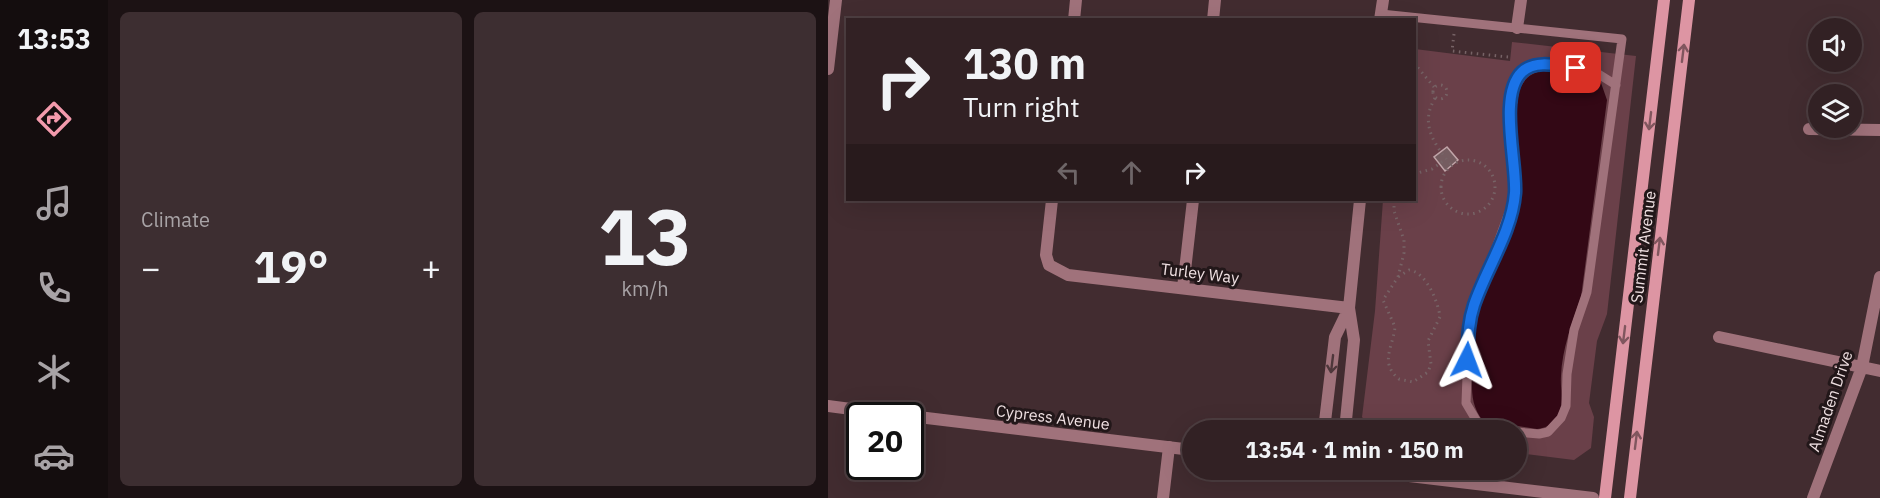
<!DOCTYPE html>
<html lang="en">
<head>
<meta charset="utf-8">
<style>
	body { margin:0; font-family:"IBM Plex Sans",sans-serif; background:#3d2e31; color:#f1f3f6; height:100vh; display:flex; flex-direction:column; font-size:22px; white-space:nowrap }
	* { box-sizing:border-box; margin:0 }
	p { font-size:20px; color:#a8a3a6 }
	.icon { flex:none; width:33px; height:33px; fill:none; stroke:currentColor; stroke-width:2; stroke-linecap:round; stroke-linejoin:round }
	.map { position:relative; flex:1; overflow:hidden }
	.sheet { display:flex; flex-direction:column; gap:12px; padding:12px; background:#1c1214; width:720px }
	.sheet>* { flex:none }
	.banner { position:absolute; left:18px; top:18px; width:570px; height:183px; border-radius:0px; box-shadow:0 6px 24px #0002,0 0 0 2px #4d3e41; background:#322124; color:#f1f3f6; overflow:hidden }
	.controls { position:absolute; left:980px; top:18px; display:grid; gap:12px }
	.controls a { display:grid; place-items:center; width:54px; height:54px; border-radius:50%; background:#322124; box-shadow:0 6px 24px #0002,0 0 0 2px #4d3e41; font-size:30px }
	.speed { position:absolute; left:18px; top:402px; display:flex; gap:12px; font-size:30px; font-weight:700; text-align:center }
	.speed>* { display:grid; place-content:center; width:78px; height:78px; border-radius:50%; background:#322124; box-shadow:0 6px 24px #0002,0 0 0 2px #4d3e41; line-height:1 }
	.speed .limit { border:3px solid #111; border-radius:9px; background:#fff; color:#111 }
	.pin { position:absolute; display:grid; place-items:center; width:51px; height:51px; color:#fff; margin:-26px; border-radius:12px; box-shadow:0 3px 9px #0006 }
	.me { position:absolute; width:66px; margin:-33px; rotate:3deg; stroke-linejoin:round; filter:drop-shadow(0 0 4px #0008) }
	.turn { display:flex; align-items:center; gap:21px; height:126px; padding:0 18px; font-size:27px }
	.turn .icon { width:78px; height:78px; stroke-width:2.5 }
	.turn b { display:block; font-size:42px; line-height:51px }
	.lanes { display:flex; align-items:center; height:57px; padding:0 18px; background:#0003; justify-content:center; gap:30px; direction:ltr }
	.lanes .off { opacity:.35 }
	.big { font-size:45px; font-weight:700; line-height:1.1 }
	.sheet .card { flex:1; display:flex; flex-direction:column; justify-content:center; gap:9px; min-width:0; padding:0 21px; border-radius:9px; background:#3d2e31 }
	.sheet .dial { align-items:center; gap:0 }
	.dial b { font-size:78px; line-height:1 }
	.heat { display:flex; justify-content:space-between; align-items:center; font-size:33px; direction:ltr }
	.sheet .tiles { flex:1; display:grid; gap:12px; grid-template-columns:repeat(2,1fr) }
	.trip { position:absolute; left:354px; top:420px; width:345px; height:60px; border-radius:30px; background:#322124; box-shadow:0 6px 24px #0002,0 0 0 2px #4d3e41; font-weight:700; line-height:60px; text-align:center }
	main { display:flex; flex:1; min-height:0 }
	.tab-bar { display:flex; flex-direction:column; width:108px; justify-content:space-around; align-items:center; background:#140d0e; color:#a8a3a6 }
	.tab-bar .icon { width:42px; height:42px }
	.tab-bar .selected { color:#f39aac }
	.tab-bar b { font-size:27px; color:#f1f3f6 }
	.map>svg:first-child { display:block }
	.green { fill:#6a4049 }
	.water { fill:#330815 }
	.building { fill:#755c60; stroke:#c1a5a9; stroke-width:1.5 }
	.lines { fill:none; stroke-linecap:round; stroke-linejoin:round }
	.path { stroke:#776366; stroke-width:3; stroke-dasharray:1.5 4.5; stroke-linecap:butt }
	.service { stroke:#a0727b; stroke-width:9 }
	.minor { stroke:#a0727b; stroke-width:12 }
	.tertiary { stroke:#a0727b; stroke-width:12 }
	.secondary { stroke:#dd95a3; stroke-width:12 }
	.oneway { stroke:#80565e }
	.oneway2 { stroke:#4e373b }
	.route-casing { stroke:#114b97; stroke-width:15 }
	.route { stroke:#1a73e8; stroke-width:10 }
	.labels { text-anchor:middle; stroke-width:6; stroke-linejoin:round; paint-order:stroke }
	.street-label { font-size:16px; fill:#efe0e2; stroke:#221719 }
</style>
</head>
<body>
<main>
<nav class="tab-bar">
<b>13:53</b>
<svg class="icon selected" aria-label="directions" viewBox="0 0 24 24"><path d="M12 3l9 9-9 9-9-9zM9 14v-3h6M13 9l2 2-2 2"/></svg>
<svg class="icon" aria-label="music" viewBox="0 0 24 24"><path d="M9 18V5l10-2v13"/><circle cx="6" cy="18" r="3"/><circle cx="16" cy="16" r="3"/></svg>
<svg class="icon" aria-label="phone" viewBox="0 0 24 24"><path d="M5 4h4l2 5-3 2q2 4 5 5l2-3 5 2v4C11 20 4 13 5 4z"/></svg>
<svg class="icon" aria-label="climate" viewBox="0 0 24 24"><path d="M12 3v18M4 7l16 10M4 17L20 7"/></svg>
<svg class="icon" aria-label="car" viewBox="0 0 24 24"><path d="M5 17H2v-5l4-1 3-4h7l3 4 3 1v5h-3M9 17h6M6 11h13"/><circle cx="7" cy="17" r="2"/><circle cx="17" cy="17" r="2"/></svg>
</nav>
<section class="sheet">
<div class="tiles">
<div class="card"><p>Climate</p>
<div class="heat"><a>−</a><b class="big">19°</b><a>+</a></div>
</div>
<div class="card dial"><b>13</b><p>km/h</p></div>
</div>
</section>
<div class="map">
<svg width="1052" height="498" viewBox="0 0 1052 498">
	<rect width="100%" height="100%" fill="#422c30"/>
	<path class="green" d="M 684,42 L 808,56 L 779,314 L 769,341 L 761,403 L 766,417 L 763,448 L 746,460 L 689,453 L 688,430 L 545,430 L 534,417 L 547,311 L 555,200 L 586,200 L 587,49 L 682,61 Z"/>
	<path class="water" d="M 714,71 L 763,76 L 772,80 L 779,100 L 753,297 C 744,323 734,349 733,376 C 732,389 736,400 731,413 C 727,423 719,428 709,429 L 655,421 C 642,404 644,390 644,369 C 645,353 644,335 648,319 C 658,279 681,243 691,203 C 698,171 667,78 714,71 Z"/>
	<path class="building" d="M 619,147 L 630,160 L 617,171 L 606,157 Z"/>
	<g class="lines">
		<path class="path" d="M 626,34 L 624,51 L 680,57
			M 586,63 L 606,87
			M605 92a7 7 0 1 1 14 0a7 7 0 1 1-14 0Z
			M 607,98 C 591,125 607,145 624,166
			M613 187a27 27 0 1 1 54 0a27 27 0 1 1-54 0Z
			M 586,174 L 604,169 L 618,159
			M 566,200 L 566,211 L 576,240 L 576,253 L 570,277 L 555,300 L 567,327 C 565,347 551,363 571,379 L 585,382 L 600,372 L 603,364 L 600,341 L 612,317 C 610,301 598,272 581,270 L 570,277"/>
		<path class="service" d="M 553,14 L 794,39 L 759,292 L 746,330 L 739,374 L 738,406 L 733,418 L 720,432 L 711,434 L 688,432
			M 678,430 L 651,425 L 638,403 L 641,322 L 687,196 L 688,173 L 681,130 L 687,86 L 693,73 L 703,67 L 716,65 L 764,70 L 788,85"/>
		<path class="minor" d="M 246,20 L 248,0
			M 385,20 L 387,0
			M 552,20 L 555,0
			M 689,28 L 693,0
			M 0,69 L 8,0
			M 981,129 L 1052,130
			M 224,200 L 218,255 L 221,265 L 240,275 L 521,308
			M 355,288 L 365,200
			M 891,337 L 1052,371
			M 496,430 L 507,337 L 521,308
			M 517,430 L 526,340 L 521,308 L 532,200
			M 335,498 L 341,447
			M 985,498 L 1034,367 L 1052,277"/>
		<path class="tertiary" d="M 0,406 L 76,416
			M 82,416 L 364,450
			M 531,470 L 765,498"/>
		<path class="secondary" d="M 777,498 L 836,0
			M 802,498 L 861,0"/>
	</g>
	<defs><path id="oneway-shaft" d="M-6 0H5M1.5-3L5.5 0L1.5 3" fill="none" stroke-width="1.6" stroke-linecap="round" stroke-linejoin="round" transform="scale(1.5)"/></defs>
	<g class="oneway">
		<use href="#oneway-shaft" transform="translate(855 53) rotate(-83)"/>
		<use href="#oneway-shaft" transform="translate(822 121) rotate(97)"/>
		<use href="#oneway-shaft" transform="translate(831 246) rotate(-83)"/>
		<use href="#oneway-shaft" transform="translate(796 335) rotate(97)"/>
		<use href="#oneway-shaft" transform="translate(808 440) rotate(-83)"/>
	</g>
	<use class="oneway2" href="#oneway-shaft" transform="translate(504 364) rotate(97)"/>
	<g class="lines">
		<g class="route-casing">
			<path id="route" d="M 639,360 C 640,341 640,323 646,305 C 658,269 684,232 687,193 C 689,163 670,95 694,72 C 708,59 731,66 748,68"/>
		</g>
		<use href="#route" class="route"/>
	</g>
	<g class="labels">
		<g class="street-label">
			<text transform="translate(815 247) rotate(-83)" y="6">Summit Avenue</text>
			<text transform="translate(372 273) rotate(7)" y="6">Turley Way</text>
			<text transform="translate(1002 401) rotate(-71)" y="6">Almaden Drive</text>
			<text transform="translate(225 417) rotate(7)" y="6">Cypress Avenue</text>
		</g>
	</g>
</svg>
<div class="controls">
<a><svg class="icon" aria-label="sound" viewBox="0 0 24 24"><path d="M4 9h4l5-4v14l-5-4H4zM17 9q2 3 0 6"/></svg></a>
<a><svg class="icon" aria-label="layers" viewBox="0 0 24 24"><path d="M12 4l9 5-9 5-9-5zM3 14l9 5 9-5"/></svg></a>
</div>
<div class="speed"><div class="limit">20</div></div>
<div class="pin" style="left:748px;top:68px;background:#d93025"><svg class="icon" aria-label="arrive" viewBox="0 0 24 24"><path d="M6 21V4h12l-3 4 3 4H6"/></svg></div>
<svg class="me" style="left:639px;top:360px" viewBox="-20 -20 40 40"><path d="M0-17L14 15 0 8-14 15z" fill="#1a73e8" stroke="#fff" stroke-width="4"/></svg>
<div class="trip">13:54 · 1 min · 150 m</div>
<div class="banner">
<div class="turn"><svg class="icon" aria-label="right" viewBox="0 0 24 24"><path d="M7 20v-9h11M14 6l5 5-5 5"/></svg><div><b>130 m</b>Turn right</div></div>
<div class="lanes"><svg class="icon off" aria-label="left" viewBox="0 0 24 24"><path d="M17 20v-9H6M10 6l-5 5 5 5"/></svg><svg class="icon off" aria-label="ahead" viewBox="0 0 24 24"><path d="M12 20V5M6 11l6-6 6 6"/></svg><svg class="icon" aria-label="right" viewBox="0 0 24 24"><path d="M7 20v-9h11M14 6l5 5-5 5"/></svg></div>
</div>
</div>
</main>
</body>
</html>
